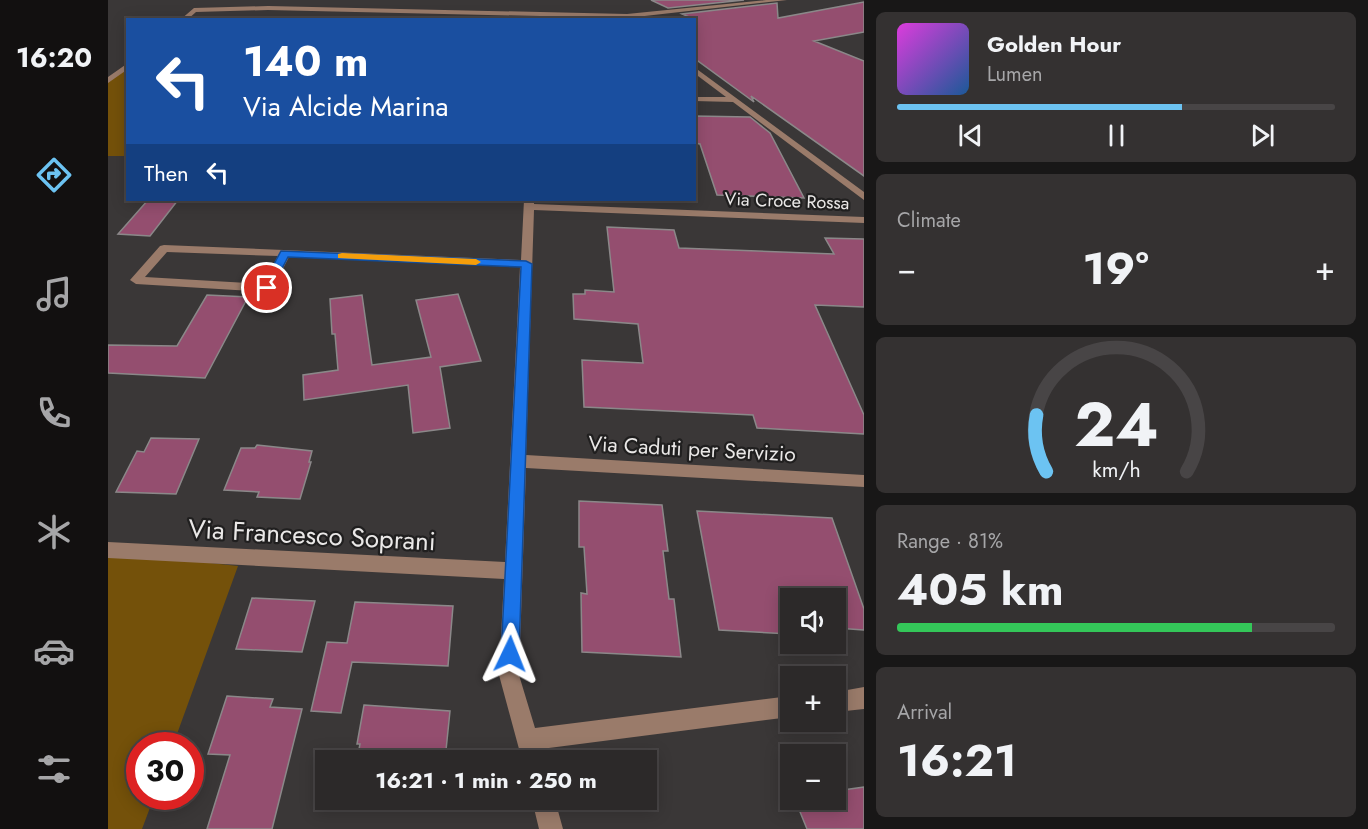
<!DOCTYPE html>
<html lang="en">
<head>
<meta charset="utf-8">
<style>
	body { margin:0; font-family:Jost,sans-serif; background:#343131; color:#f1f3f6; height:100vh; display:flex; flex-direction:column; font-size:22px; white-space:nowrap }
	* { box-sizing:border-box; margin:0 }
	p { font-size:20px; color:#a6a6a8 }
	.icon { flex:none; width:33px; height:33px; fill:none; stroke:currentColor; stroke-width:2; stroke-linecap:round; stroke-linejoin:round }
	.map { position:relative; flex:1; overflow:hidden }
	.side { display:flex; flex-direction:column; gap:12px; padding:12px; background:#181717; width:504px }
	.side>* { flex:none }
	.top-card { position:absolute; left:18px; top:18px; width:570px; height:183px; border-radius:0px; box-shadow:0 3px 15px #0003,0 0 0 2px #484546; background:#1a4fa0; color:#fff; overflow:hidden }
	.tools { position:absolute; left:672px; top:588px; display:grid; gap:12px }
	.tools a { display:grid; place-items:center; width:66px; height:66px; border-radius:0px; background:#2c2929; box-shadow:0 3px 15px #0003,0 0 0 2px #484546; font-size:30px }
	.speed { position:absolute; left:18px; top:732px; display:flex; gap:12px; font-size:30px; font-weight:700; text-align:center }
	.speed>* { display:grid; place-content:center; width:78px; height:78px; border-radius:50%; background:#2c2929; box-shadow:0 3px 15px #0003,0 0 0 2px #484546; line-height:1 }
	.speed .limit { border:9px solid #d22; background:#fff; color:#111 }
	.pin { position:absolute; display:grid; place-items:center; width:51px; height:51px; color:#fff; margin:-26px; border:3px solid #fff; border-radius:50%; box-shadow:0 2px 6px #0007 }
	.me { position:absolute; width:66px; margin:-33px; rotate:2deg; stroke-linejoin:round; filter:drop-shadow(0 0 4px #0008) }
	.turn { display:flex; align-items:center; gap:21px; height:126px; padding:0 18px; font-size:27px }
	.turn .icon { width:78px; height:78px; stroke-width:2.5 }
	.turn b { display:block; font-size:42px; line-height:51px }
	.then { display:flex; align-items:center; height:57px; padding:0 18px; background:#0003; gap:12px; font-size:22px }
	.big { font-size:45px; font-weight:700; line-height:1.1 }
	.side .card { flex:1; display:flex; flex-direction:column; justify-content:center; gap:9px; min-width:0; padding:0 21px; border-radius:9px; background:#343131 }
	.side .dial { align-items:center; gap:0 }
	.dial svg { height:156px; overflow:visible; fill:none; stroke:#484546; stroke-width:7; stroke-linecap:round; text-anchor:middle }
	.dial text { fill:#f1f3f6; stroke:none }
	.song { display:flex; align-items:center; gap:18px }
	.cover { width:72px; height:72px; border-radius:9px; background:linear-gradient(135deg,hsl(300 70% 55%),hsl(210 70% 35%)) }
	.played { height:6px; border-radius:3px; background:linear-gradient(90deg,#6cc3f2 65%,#484546 65%) }
	.keys { display:flex; justify-content:space-around; direction:ltr }
	.heat { display:flex; justify-content:space-between; align-items:center; font-size:33px; direction:ltr }
	.charge { height:9px; border-radius:4px; background:linear-gradient(90deg,#34c759 81%,#484546 0) }
	.trip { position:absolute; left:207px; top:750px; width:342px; height:60px; border-radius:0px; background:#2c2929; box-shadow:0 3px 15px #0003,0 0 0 2px #484546; font-weight:700; line-height:60px; text-align:center }
	main { display:flex; flex:1; min-height:0 }
	.tabs { display:flex; flex-direction:column; width:108px; justify-content:space-around; align-items:center; background:#121010; color:#a6a6a8 }
	.tabs .icon { width:42px; height:42px }
	.tabs .current { color:#6cc3f2 }
	.tabs b { font-size:27px; color:#f1f3f6 }
	.map>svg:first-child { display:block }
	.green { fill:#74510a }
	.building { fill:#944e6f; stroke:#8b8889; stroke-width:1.5 }
	.lines { fill:none; stroke-linecap:round; stroke-linejoin:round }
	.minor { fill:#9a7b6a; fill-rule:evenodd }
	.route { fill:#1a73e8; stroke:#114b97; stroke-width:1.5 }
	.slow { fill:#f59e0b }
	.labels { text-anchor:middle; stroke-width:4.5; stroke-linejoin:round; paint-order:stroke }
	.far-street-label { font-size:18px; fill:#eae8e7; stroke:#201f1f }
	.street-label { font-size:21px; fill:#eae8e7; stroke:#201f1f }
	.near-street-label { font-size:26px; fill:#eae8e7; stroke:#201f1f }
</style>
</head>
<body>
<main>
<nav class="tabs">
<b>16:20</b>
<svg class="icon current" aria-label="directions" viewBox="0 0 24 24"><path d="M12 3l9 9-9 9-9-9zM9 14v-3h6M13 9l2 2-2 2"/></svg>
<svg class="icon" aria-label="music" viewBox="0 0 24 24"><path d="M9 18V5l10-2v13"/><circle cx="6" cy="18" r="3"/><circle cx="16" cy="16" r="3"/></svg>
<svg class="icon" aria-label="phone" viewBox="0 0 24 24"><path d="M5 4h4l2 5-3 2q2 4 5 5l2-3 5 2v4C11 20 4 13 5 4z"/></svg>
<svg class="icon" aria-label="climate" viewBox="0 0 24 24"><path d="M12 3v18M4 7l16 10M4 17L20 7"/></svg>
<svg class="icon" aria-label="car" viewBox="0 0 24 24"><path d="M5 17H2v-5l4-1 3-4h7l3 4 3 1v5h-3M9 17h6M6 11h13"/><circle cx="7" cy="17" r="2"/><circle cx="17" cy="17" r="2"/></svg>
<svg class="icon" aria-label="filters" viewBox="0 0 24 24"><path d="M4 7h16M4 17h16"/><circle cx="9" cy="7" r="2"/><circle cx="15" cy="17" r="2"/></svg>
</nav>
<div class="map">
<svg width="756" height="829" viewBox="0 0 756 829">
	<rect width="100%" height="100%" fill="#3a3737"/>
	<path class="green" d="M 19,65 L 19,156 L 0,156 L 0,81 Z
		M 0,552 L 130,566 L 65,745 L 32,746 L 32,796 L 46,797 L 34,829 L 0,829 Z"/>
	<path class="building" d="M 543,0 L 636,0 L 560,8 Z
		M 756,2 L 756,32 L 706,41 L 756,61 L 756,176 L 643,96 L 646,102 L 586,58 L 586,19 L 574,14 L 669,3 L 670,18 Z
		M 586,116 L 642,117 L 662,133 L 696,198 L 609,195 L 592,144 L 586,143 Z
		M 40,200 L 70,200 L 42,236 L 10,234 Z
		M 499,227 L 566,230 L 571,248 L 726,254 L 717,238 L 756,239 L 756,307 L 707,305 L 756,415 L 756,434 L 649,428 L 645,415 L 476,407 L 474,360 L 535,363 L 530,324 L 466,319 L 465,294 L 477,294 L 477,290 L 506,292 Z
		M 350,294 L 373,361 L 332,367 L 342,428 L 305,433 L 300,385 L 196,400 L 195,375 L 230,370 L 227,334 L 224,334 L 222,299 L 254,295 L 264,365 L 323,357 L 308,300 Z
		M 99,295 L 140,297 L 97,378 L 0,373 L 0,345 L 69,346 Z
		M 43,438 L 91,439 L 68,494 L 8,492 L 29,451 L 36,452 Z
		M 149,445 L 204,451 L 201,462 L 203,462 L 192,499 L 149,497 L 151,492 L 116,490 L 133,448 L 147,448 Z
		M 471,501 L 554,505 L 560,551 L 555,551 L 561,599 L 566,599 L 573,657 L 474,652 L 473,593 L 479,594 L 476,547 L 471,547 Z
		M 589,511 L 724,518 L 756,609 L 756,630 L 728,628 L 728,598 L 682,598 L 682,634 L 611,630 Z
		M 144,598 L 207,601 L 194,652 L 128,649 Z
		M 247,602 L 345,606 L 340,666 L 244,662 L 233,713 L 203,711 L 219,642 L 239,643 Z
		M 119,696 L 165,699 L 162,707 L 194,709 L 164,829 L 99,829 L 122,755 L 100,754 Z
		M 256,705 L 342,711 L 337,760 L 249,760 L 252,744 L 249,744 Z
		M 756,787 L 756,829 L 699,829 L 688,802 L 728,800 L 728,791 Z"/>
	<g class="lines">
		<path class="minor" d="M 658,0 L 679,0 L 519,18 L 160,10 L 88,12 L 79,20 L 72,20 L 86,8 L 160,6 L 519,14 Z
			M 20,63 L 20,69 L 0,83 L 0,77 Z
			M 586,67 L 756,192 L 756,200 L 625,102 L 586,101 L 586,97 L 618,97 L 586,73 Z
			M 416,200 L 426,200 L 426,204 L 756,217 L 756,223 L 426,210 L 418,455 L 756,475 L 756,487 L 418,468 L 411,675 L 427,728 L 682,696 L 682,717 L 433,749 L 436,760 L 414,760 L 391,675 L 396,579 L 0,558 L 0,542 L 397,562 L 412,267 L 181,257 L 165,288 L 159,292 L 28,284 L 22,280 L 52,246 L 56,245 L 413,260 ZM 59,252 L 170,256 L 155,284 L 37,277 Z
			M 756,687 L 756,709 L 728,712 L 728,692 Z
			M 424,800 L 447,800 L 455,829 L 431,829 Z"/>
	</g>
	<path class="route" d="M 173,251 L 418,261 L 424,264 L 411,654 L 408,661 L 402,663 L 396,661 L 393,654 L 413,267 L 180,257 L 163,290 L 155,290 L 153,288 Z"/>
	<path class="slow" d="M 234,253 L 368,259 L 373,262 L 368,265 L 230,258 L 230,254 Z"/>
	<g class="labels">
		<g class="far-street-label">
			<text transform="translate(679 201) rotate(2)" y="6">Via Croce Rossa</text>
		</g>
		<g class="street-label">
			<text transform="translate(584 449) rotate(3)" y="7">Via Caduti per Servizio</text>
		</g>
		<g class="near-street-label">
			<text transform="translate(204 535) rotate(3)" y="9">Via Francesco Soprani</text>
		</g>
	</g>
</svg>
<div class="tools">
<a><svg class="icon" aria-label="sound" viewBox="0 0 24 24"><path d="M4 9h4l5-4v14l-5-4H4zM17 9q2 3 0 6"/></svg></a>
<a>+</a>
<a>−</a>
</div>
<div class="speed"><div class="limit">30</div></div>
<div class="pin" style="left:159px;top:288px;background:#d93025"><svg class="icon" aria-label="arrive" viewBox="0 0 24 24"><path d="M6 21V4h12l-3 4 3 4H6"/></svg></div>
<svg class="me" style="left:402px;top:654px" viewBox="-20 -20 40 40"><path d="M0-17L14 15 0 8-14 15z" fill="#1a73e8" stroke="#fff" stroke-width="4"/></svg>
<div class="trip">16:21 · 1 min · 250 m</div>
<div class="top-card">
<div class="turn"><svg class="icon" aria-label="left" viewBox="0 0 24 24"><path d="M17 20v-9H6M10 6l-5 5 5 5"/></svg><div><b>140 m</b>Via Alcide Marina</div></div>
<div class="then">Then<svg class="icon" aria-label="left" viewBox="0 0 24 24"><path d="M17 20v-9H6M10 6l-5 5 5 5"/></svg></div>
</div>
</div>
<section class="side">
<div class="card">
<div class="song"><i class="cover"></i><div><b>Golden Hour</b><p>Lumen</p></div></div>
<div class="played"></div>
<div class="keys"><svg class="icon" aria-label="previous" viewBox="0 0 24 24"><path d="M18 5L8 12l10 7zM5 5v14"/></svg><svg class="icon" aria-label="pause" viewBox="0 0 24 24"><path d="M8 5v14M16 5v14"/></svg><svg class="icon" aria-label="next" viewBox="0 0 24 24"><path d="M6 5l10 7-10 7zM19 5v14"/></svg></div>
</div>
<div class="card"><p>Climate</p>
<div class="heat"><a>−</a><b class="big">19°</b><a>+</a></div>
</div>
<div class="card dial"><svg viewBox="0 0 100 80">
<path d="M14 69A42 42 0 1 1 86 69"/>
<path d="M14 69A42 42 0 0 1 9 40" stroke="#6cc3f2"/>
<text x="50" y="56" font-size="32" font-weight="700">24</text>
<text x="50" y="72" font-size="11">km/h</text>
</svg></div>
<div class="card"><p>Range · 81%</p><b class="big">405 km</b><div class="charge"></div></div>
<div class="card"><p>Arrival</p><b class="big">16:21</b></div>
</section>
</main>
</body>
</html>
